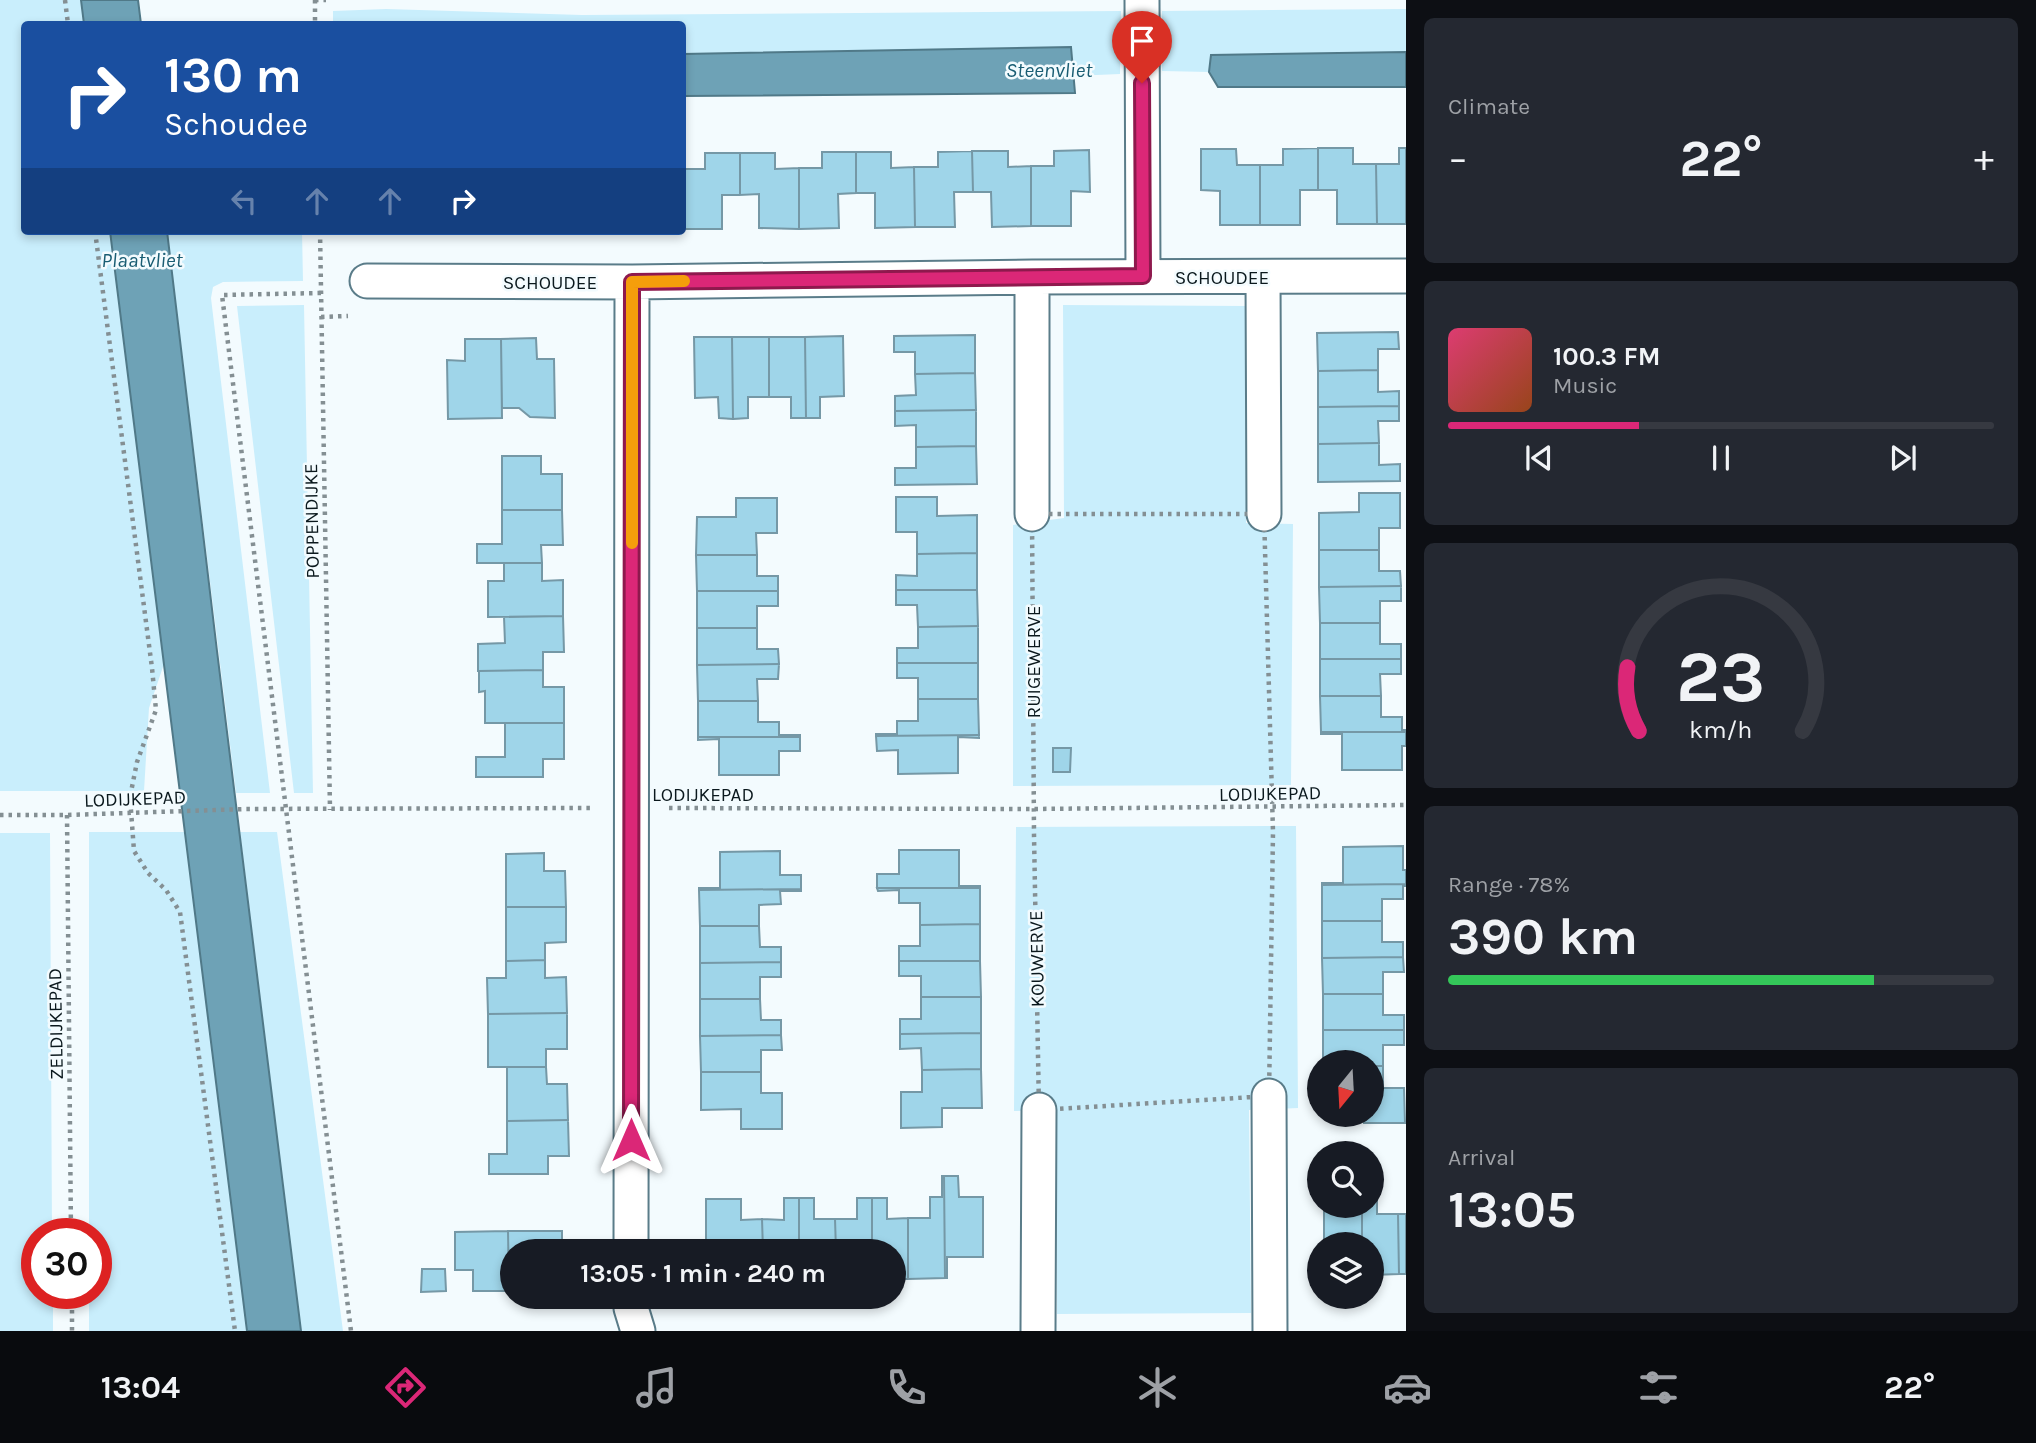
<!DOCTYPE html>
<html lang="en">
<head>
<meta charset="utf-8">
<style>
	body { margin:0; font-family:Karla,sans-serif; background:#242831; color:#f1f3f6; height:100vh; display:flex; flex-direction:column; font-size:26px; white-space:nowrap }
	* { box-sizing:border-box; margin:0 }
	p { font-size:23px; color:#9ea1a6 }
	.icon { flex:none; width:38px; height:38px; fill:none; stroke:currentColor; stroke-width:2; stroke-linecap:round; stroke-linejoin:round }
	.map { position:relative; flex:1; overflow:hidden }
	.details { display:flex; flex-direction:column; gap:18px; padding:18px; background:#0d0f14; width:630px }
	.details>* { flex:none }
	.hud { position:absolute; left:21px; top:21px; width:665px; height:214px; border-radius:7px; box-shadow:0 4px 10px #0003; background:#1a4fa0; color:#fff; overflow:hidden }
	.needle { width:46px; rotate:198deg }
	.buttons { position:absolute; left:1307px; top:1050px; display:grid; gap:14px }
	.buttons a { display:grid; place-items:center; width:77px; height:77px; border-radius:50%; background:#171b24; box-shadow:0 4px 10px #0003; font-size:35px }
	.speed { position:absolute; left:21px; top:1218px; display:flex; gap:14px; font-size:35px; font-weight:700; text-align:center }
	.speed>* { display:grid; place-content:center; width:91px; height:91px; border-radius:50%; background:#171b24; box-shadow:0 4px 10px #0003; line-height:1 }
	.speed .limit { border:10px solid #d22; background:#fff; color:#111 }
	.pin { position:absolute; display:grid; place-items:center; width:60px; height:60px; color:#fff; margin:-72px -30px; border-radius:50% 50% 50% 0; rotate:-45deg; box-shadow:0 0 7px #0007 }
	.pin .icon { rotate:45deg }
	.me { position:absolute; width:77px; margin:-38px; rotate:0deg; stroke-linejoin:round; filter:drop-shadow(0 0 5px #0008) }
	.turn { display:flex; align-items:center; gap:24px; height:147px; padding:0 28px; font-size:32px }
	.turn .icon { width:91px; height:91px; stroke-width:2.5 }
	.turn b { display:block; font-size:49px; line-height:60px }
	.lanes { display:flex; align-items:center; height:66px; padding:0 28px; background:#0003; justify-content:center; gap:35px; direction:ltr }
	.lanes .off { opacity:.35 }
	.big { font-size:52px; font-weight:700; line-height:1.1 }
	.details .card { flex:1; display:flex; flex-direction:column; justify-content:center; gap:10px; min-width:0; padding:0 24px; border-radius:10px; background:#242831 }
	.details .dial { align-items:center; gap:0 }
	.dial svg { height:182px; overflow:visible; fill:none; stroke:#363941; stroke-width:7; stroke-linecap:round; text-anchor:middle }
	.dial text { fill:#f1f3f6; stroke:none }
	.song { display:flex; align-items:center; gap:21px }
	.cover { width:84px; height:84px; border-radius:10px; background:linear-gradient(135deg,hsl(340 70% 55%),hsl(20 70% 35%)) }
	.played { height:7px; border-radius:4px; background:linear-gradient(90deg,#db2777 35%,#363941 35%) }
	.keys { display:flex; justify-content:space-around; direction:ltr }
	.heat { display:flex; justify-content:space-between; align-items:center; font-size:38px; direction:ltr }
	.charge { height:10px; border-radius:5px; background:linear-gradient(90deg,#34c759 78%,#363941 0) }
	.trip { position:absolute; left:500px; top:1239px; width:406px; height:70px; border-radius:35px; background:#171b24; box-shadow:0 4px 10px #0003; font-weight:700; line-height:70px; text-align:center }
	.tabs { display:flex; height:112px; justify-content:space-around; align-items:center; background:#090b0e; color:#9ea1a6 }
	.tabs .icon { width:49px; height:49px }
	.tabs .active { color:#db2777 }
	.tabs b { font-size:32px; color:#f1f3f6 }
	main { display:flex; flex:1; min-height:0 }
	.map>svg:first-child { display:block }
	.green { fill:#c9eefc }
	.water { fill:#6ea2b6; stroke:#507988; stroke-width:2 }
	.building { fill:#9fd5e9; stroke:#7598a6; stroke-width:2 }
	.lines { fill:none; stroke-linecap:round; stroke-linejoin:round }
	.minor-casing { stroke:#5a7c89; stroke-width:37 }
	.path { stroke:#848f93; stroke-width:4.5; stroke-dasharray:3.5 5; stroke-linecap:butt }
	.minor { stroke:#fff; stroke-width:33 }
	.route-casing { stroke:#8e194d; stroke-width:18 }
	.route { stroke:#db2777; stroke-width:12 }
	.slow { stroke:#f59e0b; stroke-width:12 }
	.labels { text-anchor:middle; stroke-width:5; stroke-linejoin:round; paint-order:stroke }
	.street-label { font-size:19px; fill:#0a181d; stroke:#f3fbfe }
	.water-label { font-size:21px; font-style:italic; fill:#195d73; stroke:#f3fbfe }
</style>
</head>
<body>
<main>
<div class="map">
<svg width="1406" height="1331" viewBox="0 0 1406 1331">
	<rect width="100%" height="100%" fill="#f3fbfe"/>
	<path class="green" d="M 0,0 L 81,0 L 84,24 L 24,24 L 24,231 L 110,231 L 165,661 L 149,708 L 144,791 L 0,791 Z
		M 386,9 L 582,15 L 1121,11 L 1120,74 L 1073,76 L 1070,47 L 683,54 L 682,24 L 333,24 L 333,11 Z
		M 1406,9 L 1406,52 L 1212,55 L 1209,72 L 1162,71 L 1162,11 Z
		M 167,231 L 302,231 L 303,281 L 223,282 L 213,287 L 211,298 L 270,793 L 236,793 Z
		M 304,305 L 313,793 L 294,793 L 237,306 Z
		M 1063,305 L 1247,306 L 1246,523 L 1293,524 L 1291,785 L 1013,786 L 1013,525 L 1064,518 Z
		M 1296,826 L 1298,1108 L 1249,1110 L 1251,1313 L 1057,1314 L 1055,1110 L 1014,1111 L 1016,827 Z
		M 89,832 L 186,832 L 247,1331 L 89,1331 L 89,1293 L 96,1293 L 96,1234 L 89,1234 Z
		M 240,832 L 277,832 L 343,1331 L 301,1331 Z
		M 0,833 L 50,833 L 52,1234 L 37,1234 L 37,1293 L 53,1293 L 53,1331 L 0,1331 Z"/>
	<path class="water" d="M 81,0 L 138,0 L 141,24 L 84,24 Z
		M 1071,47 L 1075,93 L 683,96 L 683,54 Z
		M 1406,52 L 1406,87 L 1218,87 L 1209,72 L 1211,55 Z
		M 110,231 L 167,231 L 217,651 L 301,1331 L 247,1331 Z"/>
	<path class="building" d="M 1318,148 L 1353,148 L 1353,164 L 1376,164 L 1377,224 L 1337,224 L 1337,190 L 1318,190 Z
		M 1318,148 L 1318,190 L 1300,190 L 1300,225 L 1260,225 L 1260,165 L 1283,165 L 1283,149 Z
		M 1399,148 L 1406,148 L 1406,224 L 1377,224 L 1376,164 L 1399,164 Z
		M 1201,149 L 1236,149 L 1237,165 L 1260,165 L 1260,225 L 1220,225 L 1220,191 L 1201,190 Z
		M 1089,150 L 1090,192 L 1071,191 L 1071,226 L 1031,226 L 1031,166 L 1054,166 L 1054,151 Z
		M 972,151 L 1008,151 L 1008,167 L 1031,166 L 1031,226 L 992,227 L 991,192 L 973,192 Z
		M 972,151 L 973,192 L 954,192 L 955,227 L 915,227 L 914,167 L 938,167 L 938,152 Z
		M 822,152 L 856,152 L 856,193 L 838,194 L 839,228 L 799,229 L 799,168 L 822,168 Z
		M 856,152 L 891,152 L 891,168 L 914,167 L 915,227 L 875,228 L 875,193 L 856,193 Z
		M 705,153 L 740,153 L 740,195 L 722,195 L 722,229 L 683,229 L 682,169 L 705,169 Z
		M 740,153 L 775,153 L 775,169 L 799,168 L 799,229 L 759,228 L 759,194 L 740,195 Z
		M 1398,332 L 1399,349 L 1378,349 L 1378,370 L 1318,371 L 1317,333 Z
		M 975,335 L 975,373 L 915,374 L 915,352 L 894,352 L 894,336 Z
		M 843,336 L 844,396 L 820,397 L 820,418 L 806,418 L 805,337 Z
		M 694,337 L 732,337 L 733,419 L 719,418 L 718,397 L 695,398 Z
		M 732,337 L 769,337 L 769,397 L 748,397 L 748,418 L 733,419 Z
		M 769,337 L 805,337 L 806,418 L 791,418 L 791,397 L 769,397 Z
		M 536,338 L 537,359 L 554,359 L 555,418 L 530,417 L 519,408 L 502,408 L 501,339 Z
		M 465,339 L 501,339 L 502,418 L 448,419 L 447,360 L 465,361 Z
		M 1378,370 L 1378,392 L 1399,391 L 1399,406 L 1318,407 L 1318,371 Z
		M 975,373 L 976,410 L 895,411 L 895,396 L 916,395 L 915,374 Z
		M 1399,406 L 1399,421 L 1378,421 L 1379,443 L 1318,444 L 1318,407 Z
		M 976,410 L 976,446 L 916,447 L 916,425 L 895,426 L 895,411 Z
		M 1379,443 L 1379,465 L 1400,464 L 1400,481 L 1318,482 L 1318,444 Z
		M 976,446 L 977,484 L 895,485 L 895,468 L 916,468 L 916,447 Z
		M 502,456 L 541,456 L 541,474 L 562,474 L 562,510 L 502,510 Z
		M 1359,493 L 1400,493 L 1400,528 L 1379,528 L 1379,550 L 1319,550 L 1319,513 L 1359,512 Z
		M 896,497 L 937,497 L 937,516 L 977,515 L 977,553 L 917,554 L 917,532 L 896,532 Z
		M 736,498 L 777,498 L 777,533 L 756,533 L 757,555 L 696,555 L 697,517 L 736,517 Z
		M 502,510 L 562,510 L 563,545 L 541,545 L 542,563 L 477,563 L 477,544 L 502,544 Z
		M 1319,550 L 1379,550 L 1379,571 L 1400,571 L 1401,586 L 1319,587 Z
		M 977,553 L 977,590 L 896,590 L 896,575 L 917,576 L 917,554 Z
		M 696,555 L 757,555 L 757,576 L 778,576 L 778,591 L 697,591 Z
		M 504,563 L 542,563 L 542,581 L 563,580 L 563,616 L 488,617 L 488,581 L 504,581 Z
		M 1401,586 L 1401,601 L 1380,601 L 1380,623 L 1320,623 L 1319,587 Z
		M 896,590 L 977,590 L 978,626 L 918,627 L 917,605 L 896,605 Z
		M 697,591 L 778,591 L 778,606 L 757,606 L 757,628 L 697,628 Z
		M 563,616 L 564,652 L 543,652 L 543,670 L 478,671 L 478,644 L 505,643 L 504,617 Z
		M 1320,623 L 1380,623 L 1380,644 L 1401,644 L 1401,659 L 1320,659 Z
		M 978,626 L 978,663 L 897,663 L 897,648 L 918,648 L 918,627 Z
		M 697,628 L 757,628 L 757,649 L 778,649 L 779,664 L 697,665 Z
		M 1320,659 L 1401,659 L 1401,674 L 1380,674 L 1381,696 L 1320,696 Z
		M 897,663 L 978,663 L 978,699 L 918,699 L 918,678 L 897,678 Z
		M 779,664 L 778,679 L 757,679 L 758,701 L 698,701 L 697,665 Z
		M 543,670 L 543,687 L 564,687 L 564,723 L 485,723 L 485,691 L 479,692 L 479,671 Z
		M 1320,696 L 1381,696 L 1381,717 L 1402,717 L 1402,730 L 1406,730 L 1406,732 L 1321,732 Z
		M 918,699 L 978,699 L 979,735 L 876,736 L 876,734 L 897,734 L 897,721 L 918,721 Z
		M 698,701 L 758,701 L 758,722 L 779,722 L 779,735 L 800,735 L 800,737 L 698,737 Z
		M 505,723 L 564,723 L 564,759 L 543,759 L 543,777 L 476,777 L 476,757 L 505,757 Z
		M 1321,732 L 1406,732 L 1406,746 L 1402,746 L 1402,770 L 1342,770 L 1342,734 L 1321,734 Z
		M 979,735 L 979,738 L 958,737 L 958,773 L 898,774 L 898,750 L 877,751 L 876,736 Z
		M 698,737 L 800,737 L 800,751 L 779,751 L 779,775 L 719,775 L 719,739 L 698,740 Z
		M 1053,748 L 1071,748 L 1070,772 L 1053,772 Z
		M 1403,846 L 1403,870 L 1406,870 L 1406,884 L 1322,885 L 1322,883 L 1343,883 L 1343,847 Z
		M 899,850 L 959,850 L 959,886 L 980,886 L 980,888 L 877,888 L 877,874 L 899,874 Z
		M 780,851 L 780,875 L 801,875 L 801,889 L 699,890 L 699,888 L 720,888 L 720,852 Z
		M 544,853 L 544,871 L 565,871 L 566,907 L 506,907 L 506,854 Z
		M 1406,884 L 1406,886 L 1403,886 L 1403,899 L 1382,899 L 1382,921 L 1322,921 L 1322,885 Z
		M 877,888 L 980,888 L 980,924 L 920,925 L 920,903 L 899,903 L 899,890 L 878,891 Z
		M 801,889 L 801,891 L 780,891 L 781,904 L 759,905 L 759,926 L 700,926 L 699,890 Z
		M 506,907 L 566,907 L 566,942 L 545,943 L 545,960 L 506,961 Z
		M 1322,921 L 1382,921 L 1382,942 L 1403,942 L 1403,957 L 1322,958 Z
		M 980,924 L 980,961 L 899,961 L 899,946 L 920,946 L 920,925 Z
		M 700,926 L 759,926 L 760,947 L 781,947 L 781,962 L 700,963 Z
		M 1403,957 L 1404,972 L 1383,972 L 1383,994 L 1323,994 L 1322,958 Z
		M 545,960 L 545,978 L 566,977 L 567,1013 L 488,1014 L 487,978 L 506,978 L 506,961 Z
		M 899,961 L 980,961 L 981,997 L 921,997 L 921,976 L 899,976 Z
		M 781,962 L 781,977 L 760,977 L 760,999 L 700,999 L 700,963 Z
		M 1323,994 L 1383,994 L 1383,1015 L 1404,1015 L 1404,1030 L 1323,1030 Z
		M 921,997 L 981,997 L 981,1033 L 900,1034 L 900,1019 L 921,1019 Z
		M 700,999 L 760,999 L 761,1020 L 781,1020 L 781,1035 L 700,1036 Z
		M 567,1013 L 567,1049 L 546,1049 L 546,1067 L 488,1067 L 488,1014 Z
		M 1323,1030 L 1404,1030 L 1404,1045 L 1383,1045 L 1383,1066 L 1372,1066 L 1372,1062 L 1323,1062 Z
		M 981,1033 L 981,1069 L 922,1070 L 921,1048 L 900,1049 L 900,1034 Z
		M 781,1035 L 782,1050 L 761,1050 L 761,1072 L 701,1072 L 700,1036 Z
		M 1372,1066 L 1383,1066 L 1383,1088 L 1404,1088 L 1405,1123 L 1364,1123 L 1364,1115 L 1372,1115 Z
		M 507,1067 L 546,1067 L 547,1084 L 567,1084 L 568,1120 L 507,1121 Z
		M 981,1069 L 982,1108 L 942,1108 L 942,1127 L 901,1128 L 901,1092 L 922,1092 L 922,1070 Z
		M 701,1072 L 761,1072 L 761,1093 L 782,1093 L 782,1129 L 741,1129 L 741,1109 L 701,1110 Z
		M 568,1120 L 569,1156 L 548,1156 L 548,1174 L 489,1174 L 489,1154 L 507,1154 L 507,1121 Z
		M 942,1176 L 944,1176 L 945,1278 L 908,1279 L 908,1218 L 930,1218 L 930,1197 L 942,1197 Z
		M 944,1176 L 958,1176 L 959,1197 L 983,1197 L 983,1257 L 947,1257 L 947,1278 L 945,1278 Z
		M 1372,1193 L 1377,1193 L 1377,1214 L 1398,1214 L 1399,1274 L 1372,1275 L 1372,1244 L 1362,1244 L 1362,1206 L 1372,1206 Z
		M 784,1198 L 799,1198 L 799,1251 L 763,1251 L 762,1219 L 784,1220 Z
		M 799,1198 L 814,1198 L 814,1219 L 835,1219 L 836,1251 L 799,1251 Z
		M 857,1198 L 872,1198 L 872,1251 L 836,1251 L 835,1219 L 857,1219 Z
		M 872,1198 L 887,1198 L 887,1219 L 908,1218 L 908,1279 L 894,1279 L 894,1251 L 872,1251 Z
		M 706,1199 L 741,1199 L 741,1220 L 762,1219 L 763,1251 L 725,1251 L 725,1240 L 706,1240 Z
		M 1324,1206 L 1362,1206 L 1362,1244 L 1324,1244 Z
		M 1398,1214 L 1406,1214 L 1406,1274 L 1399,1274 Z
		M 508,1231 L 562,1231 L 562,1251 L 513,1251 L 513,1291 L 509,1291 Z
		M 508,1231 L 509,1291 L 473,1291 L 473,1270 L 455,1270 L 455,1232 Z
		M 422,1269 L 445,1269 L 446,1291 L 421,1292 Z"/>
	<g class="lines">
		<g class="minor-casing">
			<path id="minor" d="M 1142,0 L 1143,276
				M 1263,277 L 1264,514
				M 367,281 L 632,282 L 1032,277 L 1406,276
				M 1032,514 L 1032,277
				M 1269,1096 L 1270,1331
				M 631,1251 L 632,282
				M 631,1297 L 631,1308 L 638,1331
				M 1038,1331 L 1039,1110"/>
		</g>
		<path class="path" d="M 65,0 L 68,24
			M 315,0 L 315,24
			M 315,0 L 326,0
			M 95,231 L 152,668 L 156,710 L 137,762 L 130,797 L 134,851 L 148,873 L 166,890 L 180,912 L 235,1331
			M 320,231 L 330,810
			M 321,293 L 222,295 L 351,1331
			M 321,317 L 348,316
			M 1032,514 L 1264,514 L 1273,832 L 1269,1096 L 1039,1110 L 1034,835 Z
			M 669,808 L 1034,809 L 1406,805
			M 0,815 L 67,815 L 246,809 L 594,808
			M 67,815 L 71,1234
			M 72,1293 L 72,1331"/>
		<use href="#minor" class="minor"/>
	</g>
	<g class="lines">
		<g class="route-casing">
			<path id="route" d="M 631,1140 L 632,282 L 1143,276 L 1142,83"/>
		</g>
		<use href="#route" class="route"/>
		<path class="slow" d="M 632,543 L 632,282 L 684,281"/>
	</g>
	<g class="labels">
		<g class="street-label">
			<text x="1222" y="284">SCHOUDEE</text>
			<text x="550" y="289">SCHOUDEE</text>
			<text transform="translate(311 521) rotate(-91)" y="7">POPPENDIJKE</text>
			<text transform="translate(1033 662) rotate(-90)" y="7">RUIGEWERVE</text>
			<text transform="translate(1270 793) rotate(-1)" y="7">LODIJKEPAD</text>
			<text x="703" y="801">LODIJKEPAD</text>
			<text transform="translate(135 798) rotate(-2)" y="7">LODIJKEPAD</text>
			<text transform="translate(1036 959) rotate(-91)" y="7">KOUWERVE</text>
			<text transform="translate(55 1024) rotate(-91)" y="7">ZELDIJKEPAD</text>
		</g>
		<g class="water-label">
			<text x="1049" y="77">Steenvliet</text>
			<text x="142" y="267">Plaatvliet</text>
		</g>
	</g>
</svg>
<div class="buttons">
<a><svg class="needle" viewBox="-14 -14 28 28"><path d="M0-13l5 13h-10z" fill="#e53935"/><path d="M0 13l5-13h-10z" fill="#9ea1a6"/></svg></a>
<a><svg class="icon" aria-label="search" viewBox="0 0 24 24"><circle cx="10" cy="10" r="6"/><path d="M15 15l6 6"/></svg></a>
<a><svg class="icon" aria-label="layers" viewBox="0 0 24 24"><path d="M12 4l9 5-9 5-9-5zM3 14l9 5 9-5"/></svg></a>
</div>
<div class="speed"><div class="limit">30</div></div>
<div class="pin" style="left:1142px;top:83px;background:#d93025"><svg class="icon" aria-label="arrive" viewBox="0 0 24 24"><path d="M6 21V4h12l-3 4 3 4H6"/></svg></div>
<svg class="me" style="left:631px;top:1140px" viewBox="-20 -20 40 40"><path d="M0-17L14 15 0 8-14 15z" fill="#db2777" stroke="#fff" stroke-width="4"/></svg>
<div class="trip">13:05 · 1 min · 240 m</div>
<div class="hud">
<div class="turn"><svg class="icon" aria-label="right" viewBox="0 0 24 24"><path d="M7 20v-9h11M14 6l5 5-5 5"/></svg><div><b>130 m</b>Schoudee</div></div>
<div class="lanes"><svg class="icon off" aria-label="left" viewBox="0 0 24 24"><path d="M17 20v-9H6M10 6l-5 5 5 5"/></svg><svg class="icon off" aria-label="ahead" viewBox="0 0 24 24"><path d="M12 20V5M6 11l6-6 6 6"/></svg><svg class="icon off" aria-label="ahead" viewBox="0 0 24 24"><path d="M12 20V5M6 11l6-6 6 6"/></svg><svg class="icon" aria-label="right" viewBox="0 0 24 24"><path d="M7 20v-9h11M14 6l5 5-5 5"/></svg></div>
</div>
</div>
<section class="details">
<div class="card"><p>Climate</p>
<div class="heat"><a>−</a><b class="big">22°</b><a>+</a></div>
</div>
<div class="card">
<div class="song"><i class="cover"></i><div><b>100.3 FM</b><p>Music</p></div></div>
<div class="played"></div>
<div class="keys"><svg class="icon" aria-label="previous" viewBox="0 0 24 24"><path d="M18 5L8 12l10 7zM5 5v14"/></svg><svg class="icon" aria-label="pause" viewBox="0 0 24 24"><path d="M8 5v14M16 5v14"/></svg><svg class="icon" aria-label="next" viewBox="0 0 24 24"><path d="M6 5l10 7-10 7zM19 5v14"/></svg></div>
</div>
<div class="card dial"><svg viewBox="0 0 100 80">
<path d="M14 69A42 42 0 1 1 86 69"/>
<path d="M14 69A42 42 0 0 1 9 41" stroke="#db2777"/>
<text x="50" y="56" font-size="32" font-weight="700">23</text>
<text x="50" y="72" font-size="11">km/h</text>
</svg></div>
<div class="card"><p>Range · 78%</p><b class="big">390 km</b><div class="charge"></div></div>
<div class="card"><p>Arrival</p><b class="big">13:05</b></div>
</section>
</main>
<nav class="tabs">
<b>13:04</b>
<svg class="icon active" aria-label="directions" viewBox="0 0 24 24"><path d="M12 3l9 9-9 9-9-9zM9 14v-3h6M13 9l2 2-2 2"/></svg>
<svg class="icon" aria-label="music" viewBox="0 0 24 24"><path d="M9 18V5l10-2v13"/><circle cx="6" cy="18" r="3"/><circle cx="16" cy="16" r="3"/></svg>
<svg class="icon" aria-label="phone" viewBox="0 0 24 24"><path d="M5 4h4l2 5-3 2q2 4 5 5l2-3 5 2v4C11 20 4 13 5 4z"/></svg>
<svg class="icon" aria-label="climate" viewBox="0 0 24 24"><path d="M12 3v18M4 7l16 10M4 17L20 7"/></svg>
<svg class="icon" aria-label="car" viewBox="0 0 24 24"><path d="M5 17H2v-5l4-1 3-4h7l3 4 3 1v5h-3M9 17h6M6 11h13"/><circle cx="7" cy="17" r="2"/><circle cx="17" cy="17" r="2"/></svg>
<svg class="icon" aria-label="filters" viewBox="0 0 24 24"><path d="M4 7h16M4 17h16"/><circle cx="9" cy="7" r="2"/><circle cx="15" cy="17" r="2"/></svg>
<b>22°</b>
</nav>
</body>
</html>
